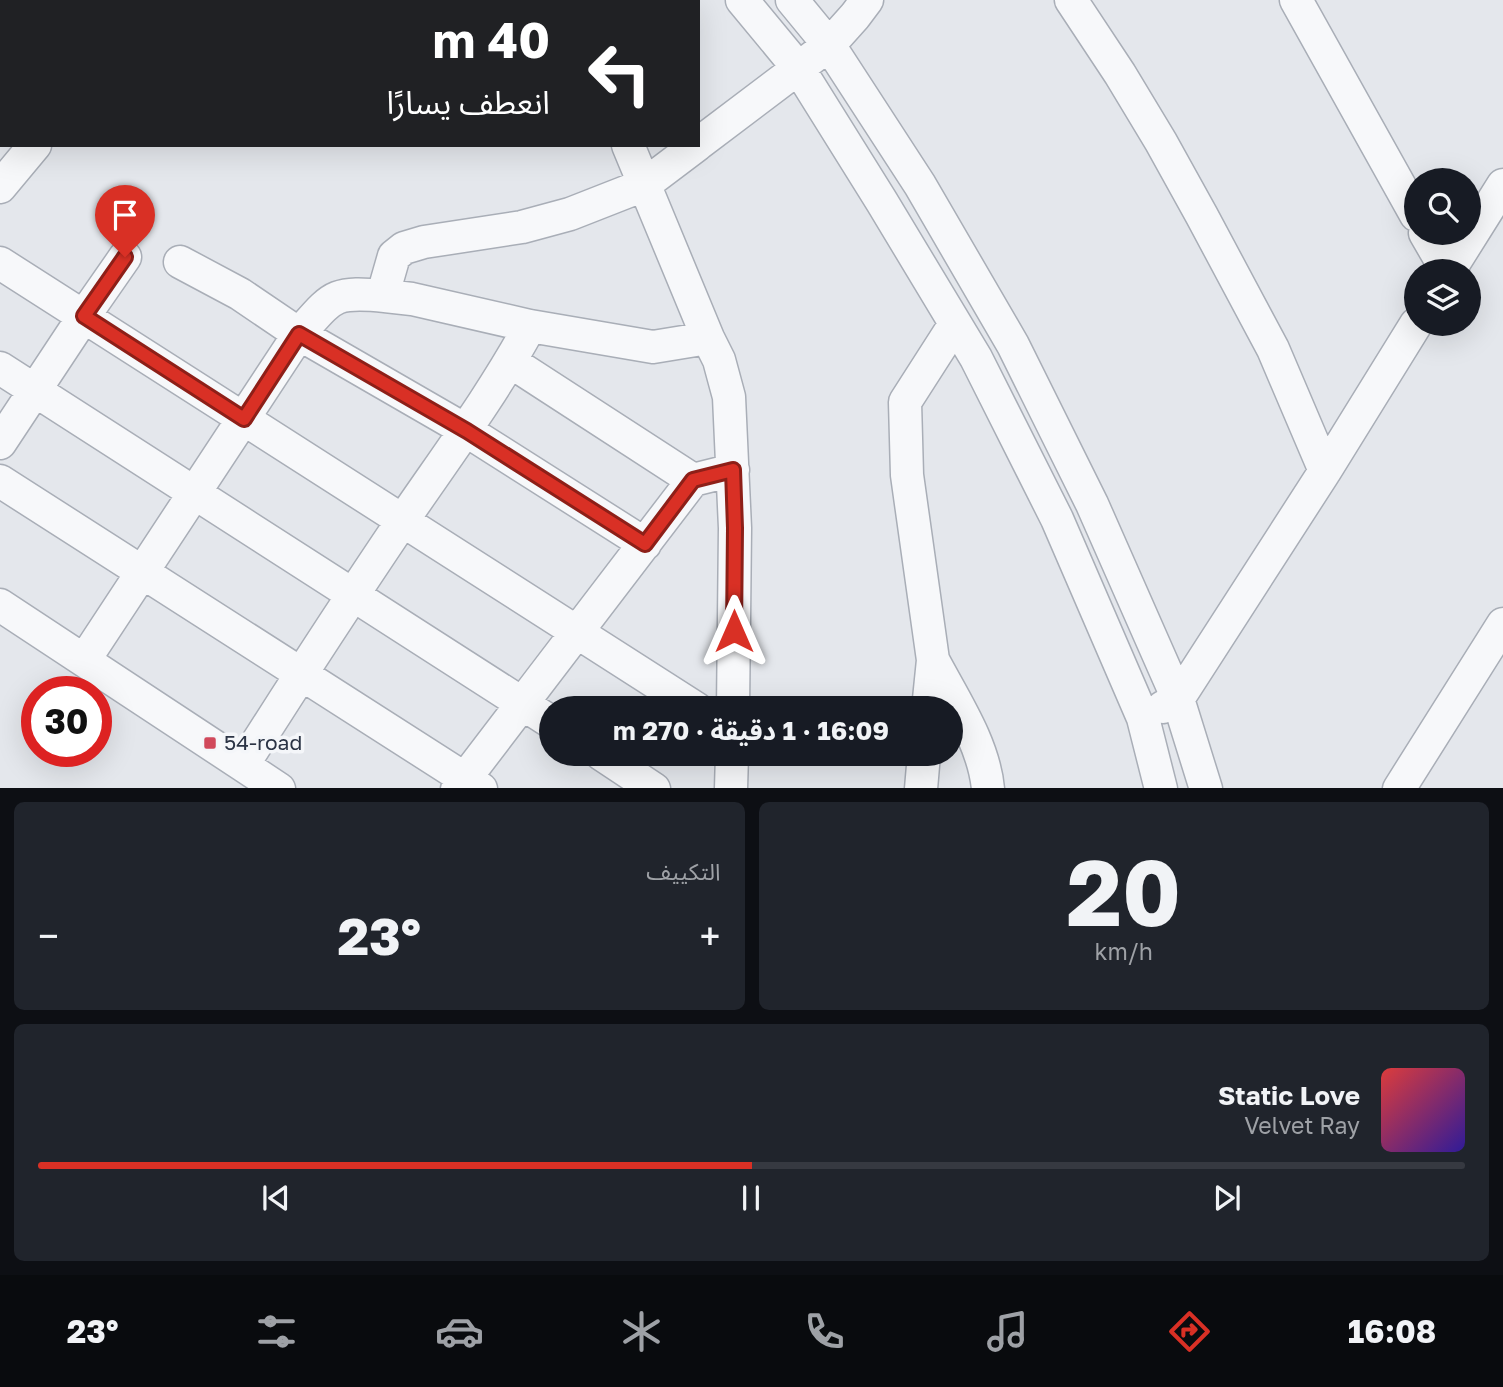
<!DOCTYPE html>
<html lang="ar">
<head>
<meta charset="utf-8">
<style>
	body { margin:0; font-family:"Golos Text","Noto Sans Arabic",sans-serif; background:#20242c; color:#f1f3f6; direction:rtl; height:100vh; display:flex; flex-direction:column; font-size:26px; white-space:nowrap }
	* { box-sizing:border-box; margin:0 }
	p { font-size:23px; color:#9ea1a6 }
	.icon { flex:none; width:38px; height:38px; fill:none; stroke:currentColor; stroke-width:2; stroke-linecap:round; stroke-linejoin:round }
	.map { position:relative; height:788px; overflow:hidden; direction:ltr }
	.sheet { display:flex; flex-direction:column; gap:14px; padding:14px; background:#0d0f14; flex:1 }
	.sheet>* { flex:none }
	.guide { position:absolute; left:0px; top:0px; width:700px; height:147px; box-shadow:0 7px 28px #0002; direction:rtl; background:#202124; color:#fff; overflow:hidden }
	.tools { position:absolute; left:1404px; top:168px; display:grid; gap:14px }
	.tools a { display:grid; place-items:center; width:77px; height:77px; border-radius:50%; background:#171b24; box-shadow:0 7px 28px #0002; font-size:35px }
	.speed { position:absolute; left:21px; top:676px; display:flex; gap:14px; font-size:35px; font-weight:700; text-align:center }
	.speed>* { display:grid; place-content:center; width:91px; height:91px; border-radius:50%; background:#171b24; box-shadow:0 7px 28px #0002; line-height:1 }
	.speed .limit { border:10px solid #d22; background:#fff; color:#111 }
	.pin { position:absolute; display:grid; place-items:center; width:60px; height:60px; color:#fff; margin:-72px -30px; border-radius:50% 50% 50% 0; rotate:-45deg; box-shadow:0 0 7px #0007 }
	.pin .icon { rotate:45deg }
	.me { position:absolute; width:77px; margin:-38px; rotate:0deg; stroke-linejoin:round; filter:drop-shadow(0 0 5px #0008) }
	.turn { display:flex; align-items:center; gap:24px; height:147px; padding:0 35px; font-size:32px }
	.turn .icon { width:91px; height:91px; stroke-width:2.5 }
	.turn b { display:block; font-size:49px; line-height:60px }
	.big { font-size:52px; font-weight:700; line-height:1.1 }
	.sheet .widget { flex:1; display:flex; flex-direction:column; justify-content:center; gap:10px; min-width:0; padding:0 24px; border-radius:10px; background:#20242c }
	.sheet .dial { align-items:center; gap:0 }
	.dial b { font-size:91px; line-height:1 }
	.song { display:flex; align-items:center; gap:21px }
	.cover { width:84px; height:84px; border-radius:10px; background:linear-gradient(135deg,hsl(0 70% 55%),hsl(250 70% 35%)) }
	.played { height:7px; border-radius:4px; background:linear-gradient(90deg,#d93025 50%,#363941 50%) }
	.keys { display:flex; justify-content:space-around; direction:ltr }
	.heat { display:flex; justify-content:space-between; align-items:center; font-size:38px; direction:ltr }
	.sheet .tiles { flex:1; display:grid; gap:14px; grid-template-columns:1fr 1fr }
	.widget:last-child { grid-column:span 2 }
	.trip { position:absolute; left:539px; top:696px; width:424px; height:70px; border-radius:35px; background:#171b24; box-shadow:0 7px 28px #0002; font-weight:700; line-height:70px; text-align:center; direction:rtl }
	.dock { display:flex; height:112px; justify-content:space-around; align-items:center; background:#090b0e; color:#9ea1a6 }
	.dock .icon { width:49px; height:49px }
	.dock .active { color:#d93025 }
	.dock b { font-size:32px; color:#f1f3f6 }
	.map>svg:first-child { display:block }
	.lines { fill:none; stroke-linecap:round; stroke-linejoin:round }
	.minor-casing { stroke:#a9aeb7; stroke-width:35 }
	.minor { stroke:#f7f8fa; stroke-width:32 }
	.route-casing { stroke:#8d1f18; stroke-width:18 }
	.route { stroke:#d93025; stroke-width:12 }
	.poi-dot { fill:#d1495b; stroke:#f4f6f9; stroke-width:2.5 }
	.labels { text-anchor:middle; stroke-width:7; stroke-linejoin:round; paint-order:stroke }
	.poi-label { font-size:21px; fill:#2b3445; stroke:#f4f6f9; text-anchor:start }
</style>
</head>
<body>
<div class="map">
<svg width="1503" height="789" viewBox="0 0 1503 789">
	<rect width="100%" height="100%" fill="#e4e7ec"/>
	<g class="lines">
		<g class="minor-casing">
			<path id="minor" d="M 5,0 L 6,2
				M 553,0 L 555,2
				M 742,0 L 799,69 L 882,202 L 976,358 L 1057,519 L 1143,718 L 1161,789
				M 792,0 L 829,45 L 920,185 L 1013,345 L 1092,504 L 1178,699 L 1206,789
				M 1071,0 L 1120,74 L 1161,142 L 1202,216 L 1273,349 L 1325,471
				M 1296,0 L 1416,215
				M 0,101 L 2,102
				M 698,144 L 829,45 L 855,16 L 867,0
				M 628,145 L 708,338 L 719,360 L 729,397 L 735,528 L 733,709
				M 697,145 L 644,185 L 570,214 L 522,227 L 424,242 L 404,248 L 394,256 L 386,284 L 385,296 L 412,299 L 530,326 L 653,347 L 708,338
				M 0,187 L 35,145
				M 1425,233 L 1447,271
				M 180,262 L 240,294 L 299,334 L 467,431 L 645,544
				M 0,263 L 697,709
				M 1449,271 L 1503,185
				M 511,362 L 693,480
				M 0,368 L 551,722
				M 0,443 L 84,316 L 125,257
				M 0,481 L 481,789
				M 0,605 L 279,789
				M 85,659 L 299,334 C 333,296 332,291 385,296
				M 933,660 C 954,700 984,744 988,789
				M 1163,707 L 1178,699 L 1325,471 L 1416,324
				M 928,709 L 933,660 L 907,475 L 905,402 L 955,324
				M 601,754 L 654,789
				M 243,765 C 295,683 347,603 401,523 C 446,457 492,396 530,326
				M 457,789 L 693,480 L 733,470
				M 731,789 L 732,754
				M 921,789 L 924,754
				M 1399,789 L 1503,624"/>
		</g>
		<use href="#minor" class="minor"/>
	</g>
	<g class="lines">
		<g class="route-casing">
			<path id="route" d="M 125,257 L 84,316 L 244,419 L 299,334 L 467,431 L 645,544 L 693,480 L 733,470 L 735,528 L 734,631"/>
		</g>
		<use href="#route" class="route"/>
	</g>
	<rect class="poi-dot" x="203" y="736" width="14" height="14" rx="3.5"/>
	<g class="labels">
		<g class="poi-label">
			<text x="224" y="750">54-road</text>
		</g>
	</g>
</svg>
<div class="tools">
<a><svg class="icon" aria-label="search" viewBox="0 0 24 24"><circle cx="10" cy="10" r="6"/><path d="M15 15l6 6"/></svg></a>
<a><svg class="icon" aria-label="layers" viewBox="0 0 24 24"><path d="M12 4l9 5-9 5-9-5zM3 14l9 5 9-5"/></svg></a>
</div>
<div class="speed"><div class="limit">30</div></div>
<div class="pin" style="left:125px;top:257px;background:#d93025"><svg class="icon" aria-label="arrive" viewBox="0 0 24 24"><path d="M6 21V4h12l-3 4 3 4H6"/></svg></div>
<svg class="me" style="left:734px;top:631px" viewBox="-20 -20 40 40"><path d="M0-17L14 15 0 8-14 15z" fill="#d93025" stroke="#fff" stroke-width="4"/></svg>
<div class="trip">16:09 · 1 دقيقة · 270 m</div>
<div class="guide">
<div class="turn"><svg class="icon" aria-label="left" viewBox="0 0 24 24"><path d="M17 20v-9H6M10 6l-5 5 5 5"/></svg><div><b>40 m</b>انعطف يسارًا</div></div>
</div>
</div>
<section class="sheet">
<div class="tiles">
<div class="widget dial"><b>20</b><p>km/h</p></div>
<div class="widget"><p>التكييف</p>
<div class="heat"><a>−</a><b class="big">23°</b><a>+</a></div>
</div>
<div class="widget">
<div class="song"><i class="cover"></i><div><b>Static Love</b><p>Velvet Ray</p></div></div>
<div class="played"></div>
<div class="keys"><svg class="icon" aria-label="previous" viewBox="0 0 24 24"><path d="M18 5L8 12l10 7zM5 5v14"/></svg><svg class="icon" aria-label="pause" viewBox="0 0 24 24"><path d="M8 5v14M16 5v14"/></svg><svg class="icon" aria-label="next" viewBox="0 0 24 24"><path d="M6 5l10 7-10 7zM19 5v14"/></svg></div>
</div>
</div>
</section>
<nav class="dock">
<b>16:08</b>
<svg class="icon active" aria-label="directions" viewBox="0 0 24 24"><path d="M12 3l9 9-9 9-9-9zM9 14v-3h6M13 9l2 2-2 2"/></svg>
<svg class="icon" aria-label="music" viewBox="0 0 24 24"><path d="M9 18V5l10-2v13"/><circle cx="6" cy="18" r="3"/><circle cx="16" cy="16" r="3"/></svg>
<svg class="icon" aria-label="phone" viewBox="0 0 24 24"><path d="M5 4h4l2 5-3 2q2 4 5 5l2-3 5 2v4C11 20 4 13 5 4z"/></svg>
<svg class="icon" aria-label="climate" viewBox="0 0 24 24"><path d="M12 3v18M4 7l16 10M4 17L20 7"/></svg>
<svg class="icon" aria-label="car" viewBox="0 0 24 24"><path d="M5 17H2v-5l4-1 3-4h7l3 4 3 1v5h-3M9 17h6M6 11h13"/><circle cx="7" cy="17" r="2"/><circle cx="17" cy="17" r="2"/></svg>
<svg class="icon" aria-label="filters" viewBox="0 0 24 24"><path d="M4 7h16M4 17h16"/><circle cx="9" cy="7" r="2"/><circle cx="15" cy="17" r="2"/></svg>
<b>23°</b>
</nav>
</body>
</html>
